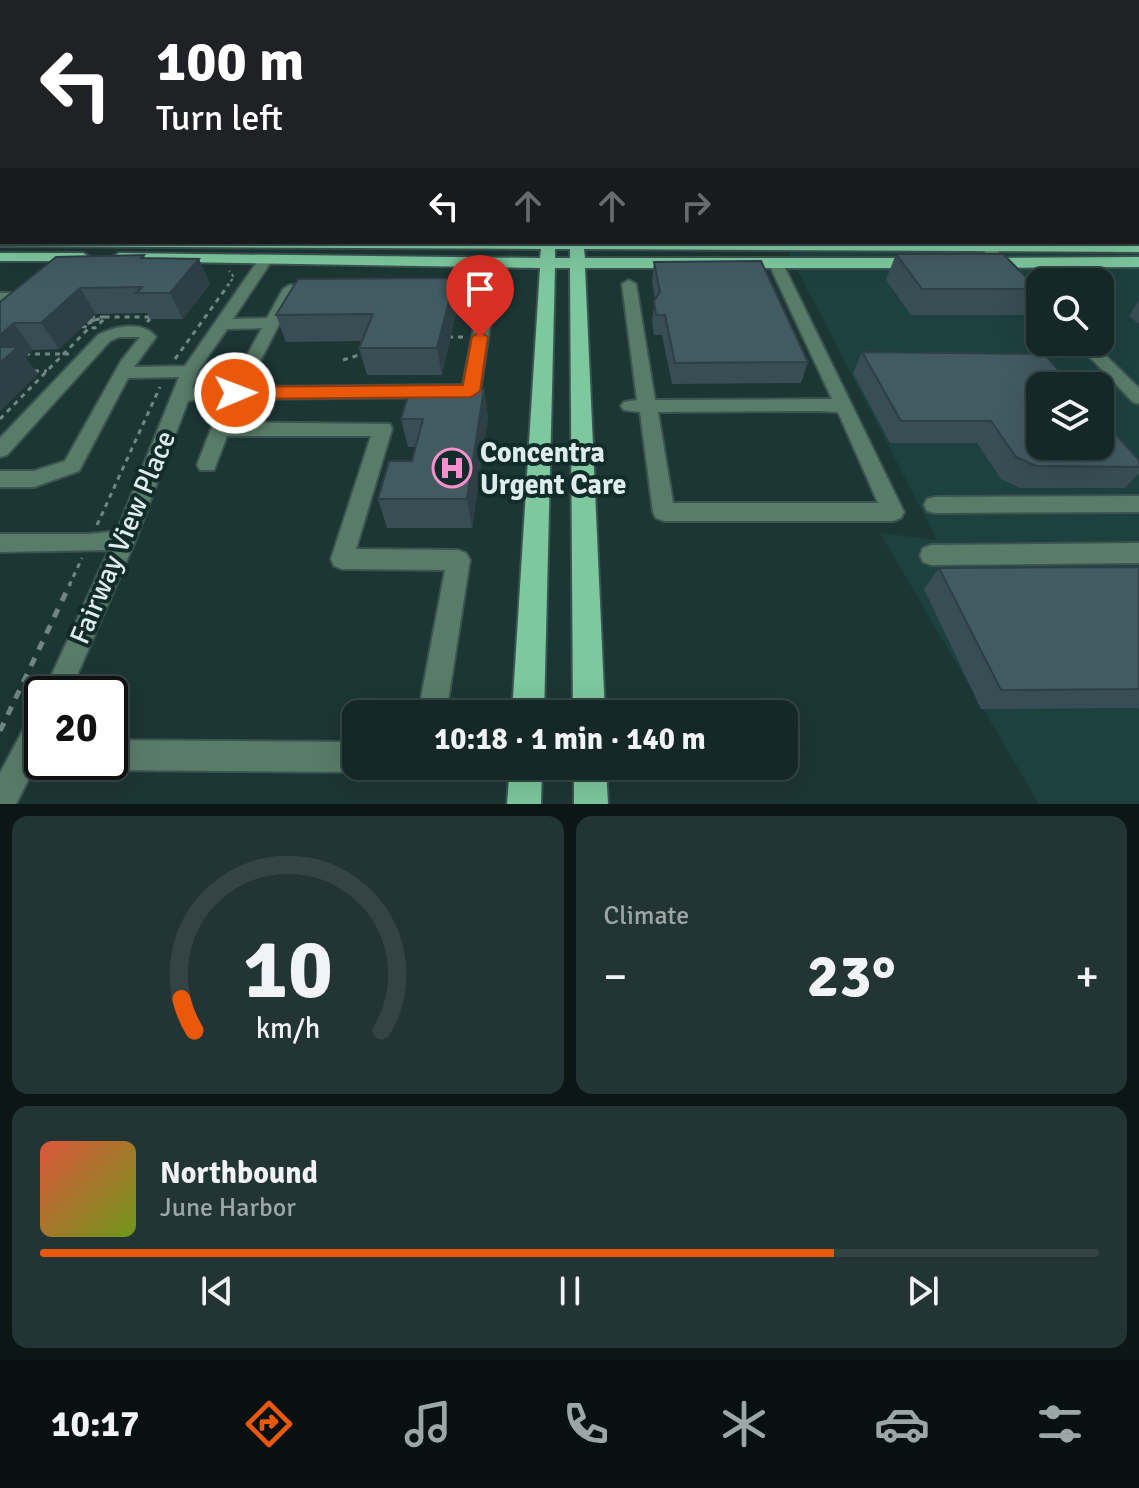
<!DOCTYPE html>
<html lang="en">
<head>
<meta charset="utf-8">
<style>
	body { margin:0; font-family:Signika,sans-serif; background:#223433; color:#f1f3f6; height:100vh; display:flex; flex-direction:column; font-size:30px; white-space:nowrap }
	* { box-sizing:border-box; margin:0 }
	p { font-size:26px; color:#9da6a7 }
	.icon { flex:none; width:44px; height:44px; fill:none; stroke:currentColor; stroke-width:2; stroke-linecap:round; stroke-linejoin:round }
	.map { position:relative; height:804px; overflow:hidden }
	.sheet { display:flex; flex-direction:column; gap:12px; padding:12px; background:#0c1615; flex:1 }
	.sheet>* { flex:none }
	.guide { position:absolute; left:0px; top:0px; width:1140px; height:244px; box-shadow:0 8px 32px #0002,0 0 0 2px #344444; background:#202124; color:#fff; overflow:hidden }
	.controls { position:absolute; left:1026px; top:268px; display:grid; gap:16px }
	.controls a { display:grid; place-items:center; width:88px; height:88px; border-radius:16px; background:#152827; box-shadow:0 8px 32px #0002,0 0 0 2px #344444; font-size:40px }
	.speed { position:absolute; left:24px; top:676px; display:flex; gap:16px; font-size:40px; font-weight:700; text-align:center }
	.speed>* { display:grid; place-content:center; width:104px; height:104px; border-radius:50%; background:#152827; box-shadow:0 8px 32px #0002,0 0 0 2px #344444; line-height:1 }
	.speed .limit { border:4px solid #111; border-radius:12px; background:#fff; color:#111 }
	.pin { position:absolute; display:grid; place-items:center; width:68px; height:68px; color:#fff; margin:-82px -34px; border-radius:50% 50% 50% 0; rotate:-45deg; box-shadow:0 0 8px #0007 }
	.pin .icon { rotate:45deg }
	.me { position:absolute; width:88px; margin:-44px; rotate:89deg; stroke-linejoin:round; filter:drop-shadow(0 0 6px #0008) }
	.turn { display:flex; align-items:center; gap:28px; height:168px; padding:0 24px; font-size:36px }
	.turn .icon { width:104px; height:104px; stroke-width:2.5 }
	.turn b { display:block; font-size:56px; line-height:68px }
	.lanes { display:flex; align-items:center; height:76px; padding:0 24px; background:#0003; justify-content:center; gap:40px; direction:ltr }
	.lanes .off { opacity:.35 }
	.big { font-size:60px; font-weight:700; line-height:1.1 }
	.sheet .widget { flex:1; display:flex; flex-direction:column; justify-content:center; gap:12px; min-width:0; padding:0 28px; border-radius:16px; background:#223433 }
	.sheet .dial { align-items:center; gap:0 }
	.dial svg { height:208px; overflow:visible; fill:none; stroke:#344444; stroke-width:7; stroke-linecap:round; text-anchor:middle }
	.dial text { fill:#f1f3f6; stroke:none }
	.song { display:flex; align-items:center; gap:24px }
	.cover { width:96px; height:96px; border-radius:12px; background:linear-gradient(135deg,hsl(10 70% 55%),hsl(80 70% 35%)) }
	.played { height:8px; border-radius:4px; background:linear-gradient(90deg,#ea580c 75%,#344444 75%) }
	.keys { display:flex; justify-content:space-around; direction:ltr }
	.heat { display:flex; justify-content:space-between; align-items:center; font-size:44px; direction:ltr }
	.sheet .tiles { flex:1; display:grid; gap:12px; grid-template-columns:1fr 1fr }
	.widget:last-child { grid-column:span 2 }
	.trip { position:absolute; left:342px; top:700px; width:456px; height:80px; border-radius:16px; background:#152827; box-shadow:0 8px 32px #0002,0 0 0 2px #344444; font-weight:700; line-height:80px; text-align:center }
	.tabs { display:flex; height:128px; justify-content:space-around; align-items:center; background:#081010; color:#9da6a7 }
	.tabs .icon { width:56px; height:56px }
	.tabs .on { color:#ea580c }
	.tabs b { font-size:36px; color:#f1f3f6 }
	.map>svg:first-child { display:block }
	.built { fill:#1d413f; fill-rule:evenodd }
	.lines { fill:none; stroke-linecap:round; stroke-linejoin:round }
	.minor-casing { stroke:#3b5351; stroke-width:4 }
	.major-casing { stroke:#3b5351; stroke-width:4 }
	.path-far2 { stroke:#718684; stroke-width:2; stroke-dasharray:3 3; stroke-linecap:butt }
	.path-far1 { stroke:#718684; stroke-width:3; stroke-dasharray:5 5; stroke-linecap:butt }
	.path { stroke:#718684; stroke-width:5; stroke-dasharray:9 9; stroke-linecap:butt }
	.minor { fill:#597c68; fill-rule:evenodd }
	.major { fill:#7dc89e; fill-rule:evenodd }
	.wall { fill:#394d54 }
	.shaded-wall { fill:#2e3f45 }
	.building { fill:#425a62; stroke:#2e3f45; stroke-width:2 }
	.route { fill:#ea580c; stroke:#983908; stroke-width:2 }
	.labels { text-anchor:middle; stroke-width:8; stroke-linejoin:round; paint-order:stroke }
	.poi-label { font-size:28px; font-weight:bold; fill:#deedeb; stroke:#112c2a; text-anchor:start }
	.street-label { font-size:28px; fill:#deedeb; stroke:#112c2a }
</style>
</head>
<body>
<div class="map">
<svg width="1139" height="804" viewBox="0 0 1139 804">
	<rect width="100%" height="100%" fill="#1c3634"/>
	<path class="built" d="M 1139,105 L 1139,804 L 1039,804 L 880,533 L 937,540 L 783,242 L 1138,242 ZM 1040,282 L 1100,282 L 1100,342 L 1040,342 ZM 1040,386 L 1100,386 L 1100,446 L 1040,446 Z"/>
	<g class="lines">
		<g class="minor-casing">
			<path id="minor" d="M 1138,113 L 1139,113 L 1139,119 L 1138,119 Z
				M 975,242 L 988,242 L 1040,292 L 1040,304 L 1035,303 Z
				M 266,255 L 273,259 L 233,319 L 267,318 L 283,289 L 290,285 L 493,289 L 495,292 L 480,391 L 471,397 L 235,399 L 227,394 L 188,401 L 136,539 L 69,694 L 42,696 L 109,550 L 0,552 L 0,534 L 89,534 L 117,531 L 179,377 L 128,378 L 79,471 L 34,487 L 0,487 L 0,471 L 34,471 L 65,461 L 121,361 L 140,337 L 119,337 L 110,341 L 7,455 L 0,457 L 0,438 L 98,335 C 115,326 143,320 156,337 L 134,367 L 185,366 L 261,256 ZM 295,293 L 480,296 L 463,385 L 247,387 ZM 262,328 L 233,381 L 192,388 L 198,371 L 227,329 Z
				M 775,258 L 782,262 L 904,512 L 901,518 L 893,521 L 664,521 L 656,518 L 653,512 L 640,412 L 624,410 L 621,406 L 624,402 L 637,400 L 622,284 L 629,280 L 636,284 L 655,400 L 832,399 L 768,262 ZM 817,411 L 838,412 L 878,503 L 673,503 L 658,412 Z
				M 0,293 L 29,293 L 36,297 L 29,301 L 0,301 Z
				M 1075,342 L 1092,342 L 1139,388 L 1139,404 L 1133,402 Z
				M 220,422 L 390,424 L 392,429 L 356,549 L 458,550 L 466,553 L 470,560 L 446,714 L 418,714 L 445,570 L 342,569 L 334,566 L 331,559 L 371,436 L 227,436 L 214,470 L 200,470 L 197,465 L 211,429 Z
				M 1139,496 L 1139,512 L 935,513 L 927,511 L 924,505 L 927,499 L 935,497 Z
				M 1139,543 L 1139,563 L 931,565 L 923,562 L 920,555 L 923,548 L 931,545 Z
				M 42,709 L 42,753 L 16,804 L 0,804 L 0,773 L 32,713 Z
				M 110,740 L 356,742 L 356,766 L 367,766 L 356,772 L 110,770 L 98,762 L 110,762 Z"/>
		</g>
		<g class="major-casing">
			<path id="major" d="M 0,238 L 2,242 L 1139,244 L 1139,252 L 584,249 L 585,258 L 919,258 L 927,263 L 919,268 L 585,268 L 605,714 L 573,714 L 570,268 L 555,268 L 544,714 L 512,714 L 540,268 L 119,261 L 112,257 L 119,253 L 540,258 L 541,249 L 0,246 ZM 555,249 L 570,249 L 570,258 L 555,258 Z
				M 0,253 L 83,253 L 90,257 L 83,261 L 0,261 Z
				M 1139,257 L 1139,267 L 987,268 L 979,263 L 987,258 Z
				M 510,766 L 542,766 L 541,804 L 507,804 Z
				M 574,766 L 606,766 L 608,804 L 574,804 Z"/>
		</g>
		<path class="path-far2" d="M 227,286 L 234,277 L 229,271"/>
		<path class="path-far1" d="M 90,317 L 106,317 L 95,328 L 77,326 Z
			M 90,320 L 96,321 L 86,324 Z
			M 95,320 L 106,317 L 152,317 L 147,322
			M 448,337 L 465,337
			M 25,354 L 69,354
			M 175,359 L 229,284
			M 343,360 L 362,354
			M 34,371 L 47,371
			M 0,419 L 89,328
			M 97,525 L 160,387
			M 69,586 L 82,558"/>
		<path class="path" d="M 0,731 L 70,584"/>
		<use href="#minor" class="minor"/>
		<use href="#major" class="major"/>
	</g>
	<path class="wall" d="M 896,254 L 1038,289 L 1023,315 L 911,315 L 886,280 Z
		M 144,255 L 145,258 L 199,259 L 210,284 L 183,319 L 150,319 L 147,313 L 96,314 L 59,349 L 33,350 L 25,357 L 38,374 L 0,411 L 0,302 Z
		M 654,262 L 808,362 L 801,383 L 672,384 L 662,335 L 654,335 L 652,321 L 655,299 L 652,281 Z
		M 1139,300 L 1139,324 L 1129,316 Z
		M 458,304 L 442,375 L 367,375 L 359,348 L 361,341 L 286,342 L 276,315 Z
		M 862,352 L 1139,460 L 1139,473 L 1125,488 L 1020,488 L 1001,479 L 977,443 L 890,443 L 853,373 Z
		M 484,389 L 488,417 L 472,528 L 387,528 L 378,499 L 412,461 L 416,447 L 408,447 L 401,419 Z
		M 1139,567 L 1139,709 L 1138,708 L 981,709 L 924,589 L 939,568 Z"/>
	<path class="shaded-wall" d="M 199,259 L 210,284 L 183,319 L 170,293 Z
		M 455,278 L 458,304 L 442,375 L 437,348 Z
		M 80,288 L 96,314 L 59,349 L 41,323 Z
		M 14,323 L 33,350 L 25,357 L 38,374 L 0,411 L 0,335 Z
		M 484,389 L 488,417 L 472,528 L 467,499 Z"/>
	<path class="building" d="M 1138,125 L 1139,125 L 1139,162 L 1138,162 Z
		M 1138,179 L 1139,180 L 1139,211 L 1138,211 Z
		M 896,254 L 1003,254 L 1038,289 L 922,289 Z
		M 144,255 L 141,258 L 199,259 L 170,293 L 136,293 L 142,287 L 80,288 L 41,323 L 14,323 L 0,335 L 0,302 L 56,257 Z
		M 761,261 L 808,362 L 675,363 L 665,315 L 656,315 L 654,301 L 660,292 L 654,262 Z
		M 455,278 L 437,348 L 359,348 L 373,314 L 276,315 L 298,279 Z
		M 0,347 L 18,347 L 0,363 Z
		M 862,352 L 1044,354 L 1073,386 L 1040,386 L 1040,446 L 1100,446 L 1100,417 L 1139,460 L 1139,467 L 1036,466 L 1016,457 L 991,421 L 901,421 Z
		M 410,389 L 484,389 L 467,499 L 378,499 L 389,461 L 412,461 L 423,419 L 401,419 Z
		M 1139,567 L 1139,689 L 1001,690 L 939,568 Z"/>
	<linearGradient id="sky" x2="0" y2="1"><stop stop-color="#0f1e1d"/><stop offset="0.48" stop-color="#3a525c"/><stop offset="1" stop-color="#3a525c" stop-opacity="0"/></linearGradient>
	<rect width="1139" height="218" fill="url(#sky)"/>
	<path class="route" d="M 480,332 L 488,337 L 480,391 L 471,397 L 235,399 L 226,393 L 235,387 L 463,385 L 472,337 Z"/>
	<defs>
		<g id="hospital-ring" transform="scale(2)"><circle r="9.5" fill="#112c2a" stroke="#f790cd" stroke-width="1.5"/><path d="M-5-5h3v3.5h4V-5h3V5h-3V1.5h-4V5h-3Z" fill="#f790cd"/></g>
	</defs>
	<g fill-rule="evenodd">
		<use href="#hospital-ring" x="452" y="468"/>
	</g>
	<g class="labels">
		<g class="poi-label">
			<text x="480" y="462">Concentra<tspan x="480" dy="32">Urgent Care</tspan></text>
		</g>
		<g class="street-label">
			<text transform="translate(122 537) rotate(-67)" y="10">Fairway View Place</text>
		</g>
	</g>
</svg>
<div class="controls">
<a><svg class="icon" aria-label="search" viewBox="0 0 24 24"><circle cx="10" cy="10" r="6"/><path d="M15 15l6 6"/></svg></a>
<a><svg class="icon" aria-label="layers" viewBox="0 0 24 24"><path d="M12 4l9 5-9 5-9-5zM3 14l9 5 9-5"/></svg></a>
</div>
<div class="speed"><div class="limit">20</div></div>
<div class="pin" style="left:480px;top:337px;background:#d93025"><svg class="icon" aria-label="arrive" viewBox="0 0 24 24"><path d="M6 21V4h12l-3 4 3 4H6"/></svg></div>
<svg class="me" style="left:235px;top:393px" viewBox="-20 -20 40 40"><circle r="17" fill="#ea580c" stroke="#fff" stroke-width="3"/><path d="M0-11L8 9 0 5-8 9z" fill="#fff"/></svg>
<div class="trip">10:18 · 1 min · 140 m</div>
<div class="guide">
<div class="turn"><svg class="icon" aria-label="left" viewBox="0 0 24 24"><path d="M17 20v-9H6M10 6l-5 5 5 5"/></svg><div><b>100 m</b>Turn left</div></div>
<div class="lanes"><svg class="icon" aria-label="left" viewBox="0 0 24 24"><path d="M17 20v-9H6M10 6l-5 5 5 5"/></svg><svg class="icon off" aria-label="ahead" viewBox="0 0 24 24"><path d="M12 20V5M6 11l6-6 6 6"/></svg><svg class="icon off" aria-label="ahead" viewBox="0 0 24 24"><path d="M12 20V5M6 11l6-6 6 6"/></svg><svg class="icon off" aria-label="right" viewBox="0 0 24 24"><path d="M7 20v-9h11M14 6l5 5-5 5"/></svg></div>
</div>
</div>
<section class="sheet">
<div class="tiles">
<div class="widget dial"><svg viewBox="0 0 100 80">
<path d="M14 69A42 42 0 1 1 86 69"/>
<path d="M14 69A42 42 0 0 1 9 57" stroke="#ea580c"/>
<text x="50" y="56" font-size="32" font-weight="700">10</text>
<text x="50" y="72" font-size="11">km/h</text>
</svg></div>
<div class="widget"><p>Climate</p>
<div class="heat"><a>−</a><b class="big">23°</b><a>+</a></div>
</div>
<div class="widget">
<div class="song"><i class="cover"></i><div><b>Northbound</b><p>June Harbor</p></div></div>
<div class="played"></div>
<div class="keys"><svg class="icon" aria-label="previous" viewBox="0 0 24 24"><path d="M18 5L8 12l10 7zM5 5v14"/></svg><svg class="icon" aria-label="pause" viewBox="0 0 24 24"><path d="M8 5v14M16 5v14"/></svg><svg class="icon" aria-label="next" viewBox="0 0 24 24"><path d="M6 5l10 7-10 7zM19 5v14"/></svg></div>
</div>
</div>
</section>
<nav class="tabs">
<b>10:17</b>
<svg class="icon on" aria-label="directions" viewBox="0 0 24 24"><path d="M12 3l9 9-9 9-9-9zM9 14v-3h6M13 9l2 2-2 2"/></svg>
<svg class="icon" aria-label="music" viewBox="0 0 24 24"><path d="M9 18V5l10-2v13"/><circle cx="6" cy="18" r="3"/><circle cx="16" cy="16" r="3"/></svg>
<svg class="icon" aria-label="phone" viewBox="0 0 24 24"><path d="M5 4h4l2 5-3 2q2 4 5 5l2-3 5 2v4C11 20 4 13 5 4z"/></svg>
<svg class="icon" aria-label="climate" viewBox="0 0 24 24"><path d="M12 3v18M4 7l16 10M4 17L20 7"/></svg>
<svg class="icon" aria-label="car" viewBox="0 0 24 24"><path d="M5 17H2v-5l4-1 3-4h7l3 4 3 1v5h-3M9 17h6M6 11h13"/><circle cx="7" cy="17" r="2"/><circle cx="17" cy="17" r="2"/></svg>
<svg class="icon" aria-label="filters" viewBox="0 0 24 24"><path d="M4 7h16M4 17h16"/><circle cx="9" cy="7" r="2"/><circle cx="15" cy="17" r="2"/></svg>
</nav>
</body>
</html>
